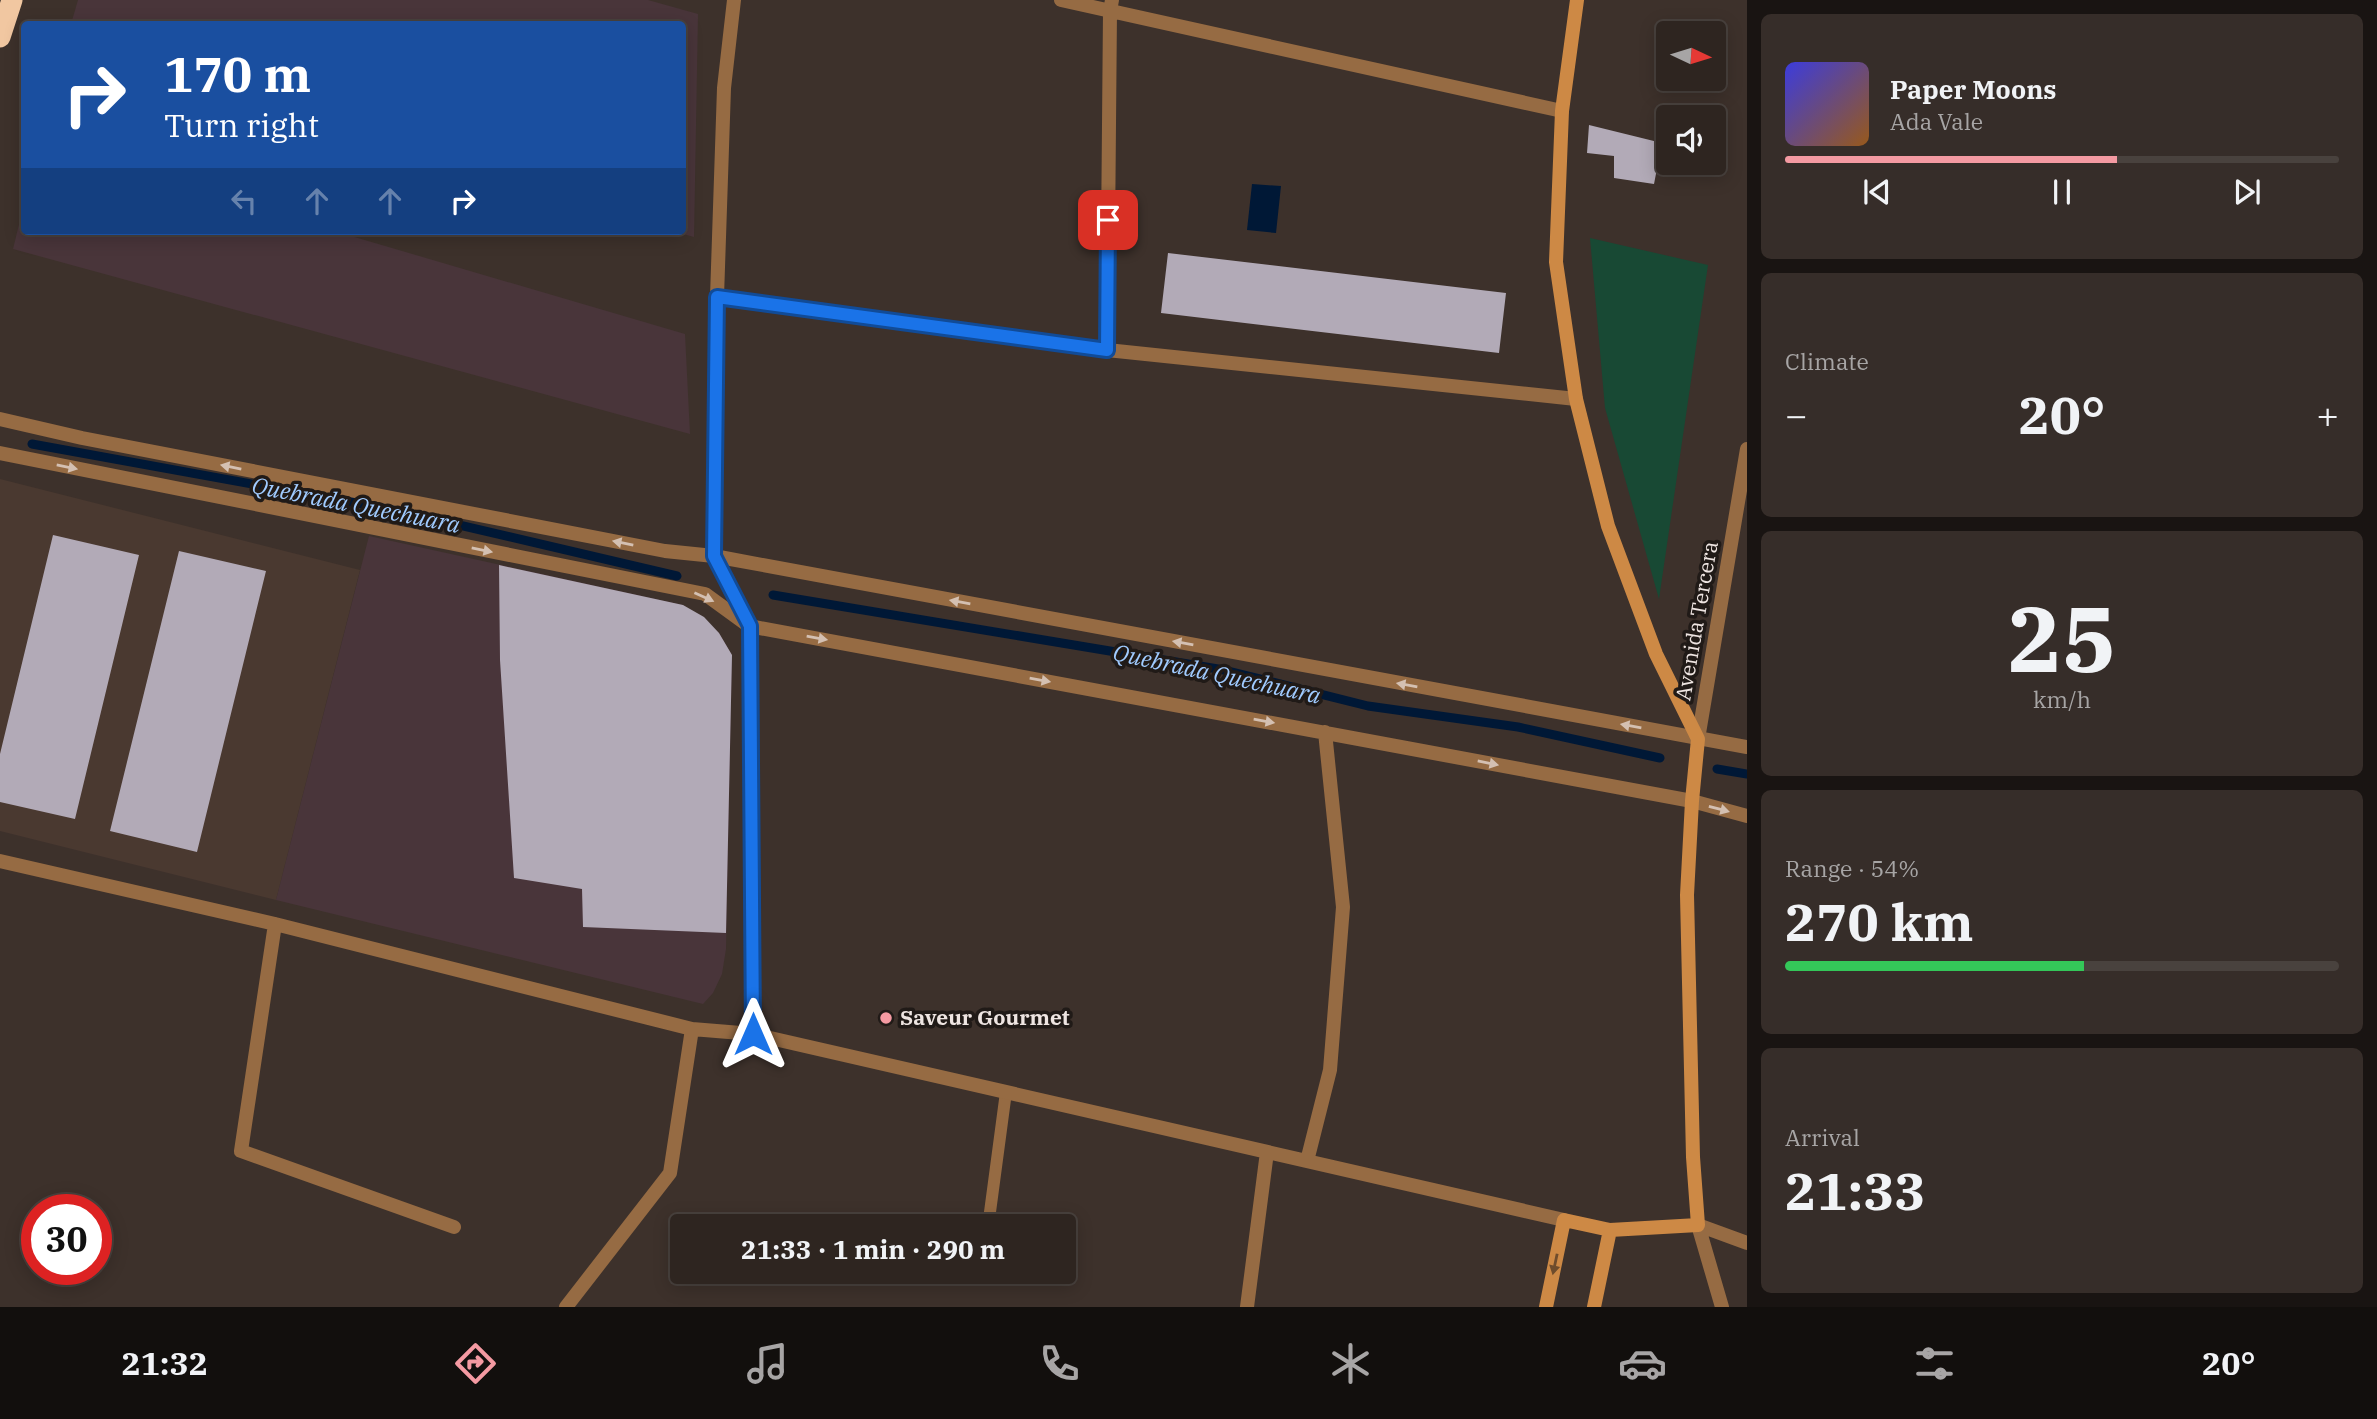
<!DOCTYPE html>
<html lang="en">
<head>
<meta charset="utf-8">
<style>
	body { margin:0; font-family:"IBM Plex Serif",serif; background:#362d29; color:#f1f3f6; height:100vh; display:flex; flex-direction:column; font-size:26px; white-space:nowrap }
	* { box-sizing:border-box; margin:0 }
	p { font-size:23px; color:#a7a5a5 }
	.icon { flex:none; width:38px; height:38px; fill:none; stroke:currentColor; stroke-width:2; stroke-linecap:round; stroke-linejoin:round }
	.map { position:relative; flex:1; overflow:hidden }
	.side { display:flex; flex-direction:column; gap:14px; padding:14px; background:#191412; width:630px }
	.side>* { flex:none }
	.top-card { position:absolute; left:21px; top:21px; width:665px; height:214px; border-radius:7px; box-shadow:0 4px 18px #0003,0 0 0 2px #49423e; background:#1a4fa0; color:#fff; overflow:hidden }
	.needle { width:46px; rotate:94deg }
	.buttons { position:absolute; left:1656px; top:21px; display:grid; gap:14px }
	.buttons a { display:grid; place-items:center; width:70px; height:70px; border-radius:7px; background:#2e2520; box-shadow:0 4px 18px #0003,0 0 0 2px #49423e; font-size:35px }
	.speed { position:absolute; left:21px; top:1194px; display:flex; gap:14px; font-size:35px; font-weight:700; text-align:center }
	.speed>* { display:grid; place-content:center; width:91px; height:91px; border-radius:50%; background:#2e2520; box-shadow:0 4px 18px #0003,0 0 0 2px #49423e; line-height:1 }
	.speed .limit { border:10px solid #d22; background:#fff; color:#111 }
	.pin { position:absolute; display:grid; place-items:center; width:60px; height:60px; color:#fff; margin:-30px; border-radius:14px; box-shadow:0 4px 10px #0006 }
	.me { position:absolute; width:77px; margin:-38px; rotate:0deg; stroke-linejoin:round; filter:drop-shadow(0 0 5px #0008) }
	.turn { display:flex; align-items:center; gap:24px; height:147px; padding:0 28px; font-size:32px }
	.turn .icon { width:91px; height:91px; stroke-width:2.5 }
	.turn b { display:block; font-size:49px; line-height:60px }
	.lanes { display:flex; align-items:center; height:66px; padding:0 28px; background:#0003; justify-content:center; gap:35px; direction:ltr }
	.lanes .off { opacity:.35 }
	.big { font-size:52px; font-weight:700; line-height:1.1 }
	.side .card { flex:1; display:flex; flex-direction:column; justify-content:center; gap:10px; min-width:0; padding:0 24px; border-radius:10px; background:#362d29 }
	.side .dial { align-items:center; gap:0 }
	.dial b { font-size:91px; line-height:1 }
	.song { display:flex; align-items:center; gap:21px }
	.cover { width:84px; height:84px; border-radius:10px; background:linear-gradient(135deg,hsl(240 70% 55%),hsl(30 70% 35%)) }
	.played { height:7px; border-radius:4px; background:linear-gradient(90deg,#f49aa2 60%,#49423e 60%) }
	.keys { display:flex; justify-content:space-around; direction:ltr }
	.heat { display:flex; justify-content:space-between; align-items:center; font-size:38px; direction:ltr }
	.charge { height:10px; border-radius:5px; background:linear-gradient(90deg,#34c759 54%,#49423e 0) }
	.trip { position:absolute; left:670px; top:1214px; width:406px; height:70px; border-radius:7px; background:#2e2520; box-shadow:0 4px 18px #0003,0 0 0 2px #49423e; font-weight:700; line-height:70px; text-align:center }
	.menu { display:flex; height:112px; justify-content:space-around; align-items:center; background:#120f0d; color:#a7a5a5 }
	.menu .icon { width:49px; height:49px }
	.menu .on { color:#f49aa2 }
	.menu b { font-size:32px; color:#f1f3f6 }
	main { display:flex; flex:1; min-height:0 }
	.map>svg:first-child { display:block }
	.built { fill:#4a3930 }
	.industrial { fill:#49353a }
	.green { fill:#184934 }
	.water { fill:#001836 }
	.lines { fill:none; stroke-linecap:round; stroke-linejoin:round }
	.stream { stroke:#001836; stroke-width:9 }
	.building { fill:#b2aab7 }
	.lane { stroke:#966b43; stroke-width:12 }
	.street { stroke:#966b43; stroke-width:14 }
	.secondary { stroke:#cd8945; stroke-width:14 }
	.highway { stroke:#f1c7a1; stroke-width:21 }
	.oneway { fill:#d4c0b2 }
	.oneway2 { fill:#6e4c2c }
	.route-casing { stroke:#114b97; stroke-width:18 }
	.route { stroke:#1a73e8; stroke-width:12 }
	.poi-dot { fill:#f49aa2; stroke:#201a17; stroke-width:2.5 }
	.labels { text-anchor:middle; stroke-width:7; stroke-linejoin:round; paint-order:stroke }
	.street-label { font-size:21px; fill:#eee5e2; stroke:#201a17 }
	.poi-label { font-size:21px; font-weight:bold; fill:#eee5e2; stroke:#201a17; text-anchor:start }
	.water-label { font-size:23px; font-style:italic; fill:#a0cbff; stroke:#201a17 }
</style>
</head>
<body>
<main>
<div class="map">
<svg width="1747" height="1307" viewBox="0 0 1747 1307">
	<rect width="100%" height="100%" fill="#3d312b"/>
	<path class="built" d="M 0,479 L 360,570 L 276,900 L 0,831 Z"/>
	<path class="industrial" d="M 78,0 L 648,0 L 698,14 L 694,237 L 672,231 L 682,231 L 682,24 L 71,24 Z
		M 24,204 L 24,231 L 334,231 L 685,334 L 690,434 L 13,249 Z
		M 369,536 L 683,605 L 719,633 L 732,655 L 726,949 L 722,974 L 713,993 L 703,1004 L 276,900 Z"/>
	<path class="green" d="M 1590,238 L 1708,265 L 1659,599 L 1605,408 Z"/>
	<path class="water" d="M 1252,184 L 1281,186 L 1276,233 L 1247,230 Z"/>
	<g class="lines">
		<path class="stream" d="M 32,444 L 395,510 L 677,576
			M 773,595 L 1224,670 L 1368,706 L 1518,727 L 1660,758
			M 1717,769 L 1747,774"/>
	</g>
	<path class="building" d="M 1589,125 L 1662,143 L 1654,184 L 1614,178 L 1614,156 L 1587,153 Z
		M 1168,253 L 1506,293 L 1499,353 L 1161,313 Z
		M 53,535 L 139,555 L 75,819 L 0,802 L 0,754 Z
		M 179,551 L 266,571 L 197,852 L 110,831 Z
		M 499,565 L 683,605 L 704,617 L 719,633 L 732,655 L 726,933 L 583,927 L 582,889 L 514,878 L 500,660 Z"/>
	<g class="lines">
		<path class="lane" d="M 988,1227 L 1006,1092
			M 982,1274 L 982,1272"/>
		<path class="street" d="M 734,0 L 724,88 L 717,297 L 714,556 L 749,626 L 753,1034
			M 1061,0 L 1562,111
			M 717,297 L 1107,350 L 1576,399
			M 1107,350 L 1110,11 L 1112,0
			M 0,419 L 82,438 L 665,551 L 714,556 L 1747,747
			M 0,453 L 705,594 L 749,626 L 1692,801 L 1747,816
			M 1698,739 L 1747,449
			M 0,861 L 275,924 L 692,1029 L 753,1034 L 1564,1220
			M 275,924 L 241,1151 L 454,1227
			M 1307,1161 L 1330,1070 L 1343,907 L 1325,732
			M 1698,1225 L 1722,1307
			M 1698,1225 L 1747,1243
			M 566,1307 L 670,1173 L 692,1029
			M 1247,1307 L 1267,1152"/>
		<path class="secondary" d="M 1546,1307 L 1564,1220 L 1610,1230 L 1698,1225 L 1693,1157 L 1687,895 L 1692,801 L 1698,739 L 1656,654 L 1608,526 L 1576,399 L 1556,262 L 1562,111 L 1577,0
			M 1594,1307 L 1610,1230"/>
		<path class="highway" d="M 0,37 L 12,0"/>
	</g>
	<defs><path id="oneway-solid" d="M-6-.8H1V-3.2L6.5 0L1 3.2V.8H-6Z" transform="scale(1.75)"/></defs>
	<g class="oneway">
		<use href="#oneway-solid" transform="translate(67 467) rotate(11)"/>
		<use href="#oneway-solid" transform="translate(231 467) rotate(-169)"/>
		<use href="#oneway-solid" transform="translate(623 543) rotate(-169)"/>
		<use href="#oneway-solid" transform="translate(482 550) rotate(11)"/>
		<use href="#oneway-solid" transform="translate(704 597) rotate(24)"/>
		<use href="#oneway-solid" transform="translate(960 602) rotate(-170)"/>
		<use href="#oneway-solid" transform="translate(817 638) rotate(10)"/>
		<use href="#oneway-solid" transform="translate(1183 643) rotate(-170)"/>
		<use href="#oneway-solid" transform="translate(1040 680) rotate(10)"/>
		<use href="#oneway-solid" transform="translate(1407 685) rotate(-170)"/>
		<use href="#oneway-solid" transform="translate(1264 721) rotate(10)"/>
		<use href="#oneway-solid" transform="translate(1631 726) rotate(-170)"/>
		<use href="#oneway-solid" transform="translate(1488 763) rotate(11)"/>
		<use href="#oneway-solid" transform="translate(1719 809) rotate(15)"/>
	</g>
	<use class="oneway2" href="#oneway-solid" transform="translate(1555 1264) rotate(102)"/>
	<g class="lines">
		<g class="route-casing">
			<path id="route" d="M 753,1034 L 750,626 L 714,556 L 717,297 L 1107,350 L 1108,220"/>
		</g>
		<use href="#route" class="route"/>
	</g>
	<circle class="poi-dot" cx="886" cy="1018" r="7"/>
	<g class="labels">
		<g class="street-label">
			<text transform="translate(1697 621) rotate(-80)" y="7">Avenida Tercera</text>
		</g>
		<g class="poi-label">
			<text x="900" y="1025">Saveur Gourmet</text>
		</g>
		<g class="water-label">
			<text transform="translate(356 505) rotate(11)" y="8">Quebrada Quechuara</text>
			<text transform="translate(1217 674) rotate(12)" y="8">Quebrada Quechuara</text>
		</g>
	</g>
</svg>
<div class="buttons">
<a><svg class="needle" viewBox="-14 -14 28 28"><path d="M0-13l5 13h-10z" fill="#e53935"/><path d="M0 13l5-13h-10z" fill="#a7a5a5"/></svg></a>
<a><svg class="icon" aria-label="sound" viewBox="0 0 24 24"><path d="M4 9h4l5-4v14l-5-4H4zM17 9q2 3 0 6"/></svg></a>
</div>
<div class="speed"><div class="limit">30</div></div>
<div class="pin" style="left:1108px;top:220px;background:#d93025"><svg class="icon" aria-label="arrive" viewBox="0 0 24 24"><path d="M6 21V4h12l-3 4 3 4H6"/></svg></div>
<svg class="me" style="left:753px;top:1034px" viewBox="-20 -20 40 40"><path d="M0-17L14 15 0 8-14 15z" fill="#1a73e8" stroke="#fff" stroke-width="4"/></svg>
<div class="trip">21:33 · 1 min · 290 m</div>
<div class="top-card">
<div class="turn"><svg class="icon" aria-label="right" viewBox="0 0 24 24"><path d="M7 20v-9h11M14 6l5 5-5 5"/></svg><div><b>170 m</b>Turn right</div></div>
<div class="lanes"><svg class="icon off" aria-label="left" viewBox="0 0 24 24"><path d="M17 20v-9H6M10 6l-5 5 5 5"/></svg><svg class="icon off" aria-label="ahead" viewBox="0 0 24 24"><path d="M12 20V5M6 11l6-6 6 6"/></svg><svg class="icon off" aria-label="ahead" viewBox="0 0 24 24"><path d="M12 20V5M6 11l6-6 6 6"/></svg><svg class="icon" aria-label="right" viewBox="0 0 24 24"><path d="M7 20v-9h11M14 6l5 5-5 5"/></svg></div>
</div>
</div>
<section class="side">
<div class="card">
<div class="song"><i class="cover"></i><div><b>Paper Moons</b><p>Ada Vale</p></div></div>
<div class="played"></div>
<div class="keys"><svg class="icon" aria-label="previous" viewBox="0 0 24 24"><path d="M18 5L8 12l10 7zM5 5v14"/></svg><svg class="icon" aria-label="pause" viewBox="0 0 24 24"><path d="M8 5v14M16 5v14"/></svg><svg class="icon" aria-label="next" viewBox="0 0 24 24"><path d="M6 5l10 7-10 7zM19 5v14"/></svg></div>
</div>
<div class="card"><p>Climate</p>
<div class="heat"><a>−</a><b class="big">20°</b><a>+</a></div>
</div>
<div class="card dial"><b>25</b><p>km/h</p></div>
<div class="card"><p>Range · 54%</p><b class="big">270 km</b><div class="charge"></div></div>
<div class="card"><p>Arrival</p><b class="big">21:33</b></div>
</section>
</main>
<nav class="menu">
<b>21:32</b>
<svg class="icon on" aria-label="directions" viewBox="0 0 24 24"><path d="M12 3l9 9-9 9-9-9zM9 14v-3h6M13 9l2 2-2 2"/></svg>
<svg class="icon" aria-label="music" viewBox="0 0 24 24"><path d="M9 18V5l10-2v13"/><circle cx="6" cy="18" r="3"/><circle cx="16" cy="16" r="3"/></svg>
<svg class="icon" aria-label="phone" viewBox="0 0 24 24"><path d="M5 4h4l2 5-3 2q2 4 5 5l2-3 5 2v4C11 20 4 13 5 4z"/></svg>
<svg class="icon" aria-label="climate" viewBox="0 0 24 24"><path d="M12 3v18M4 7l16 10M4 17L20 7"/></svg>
<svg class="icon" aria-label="car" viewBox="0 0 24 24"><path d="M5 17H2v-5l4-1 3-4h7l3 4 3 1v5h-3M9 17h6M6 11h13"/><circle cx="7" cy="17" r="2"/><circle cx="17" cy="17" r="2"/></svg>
<svg class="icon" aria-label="filters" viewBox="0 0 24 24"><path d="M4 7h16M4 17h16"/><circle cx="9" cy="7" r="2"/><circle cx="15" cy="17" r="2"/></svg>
<b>20°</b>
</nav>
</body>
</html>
